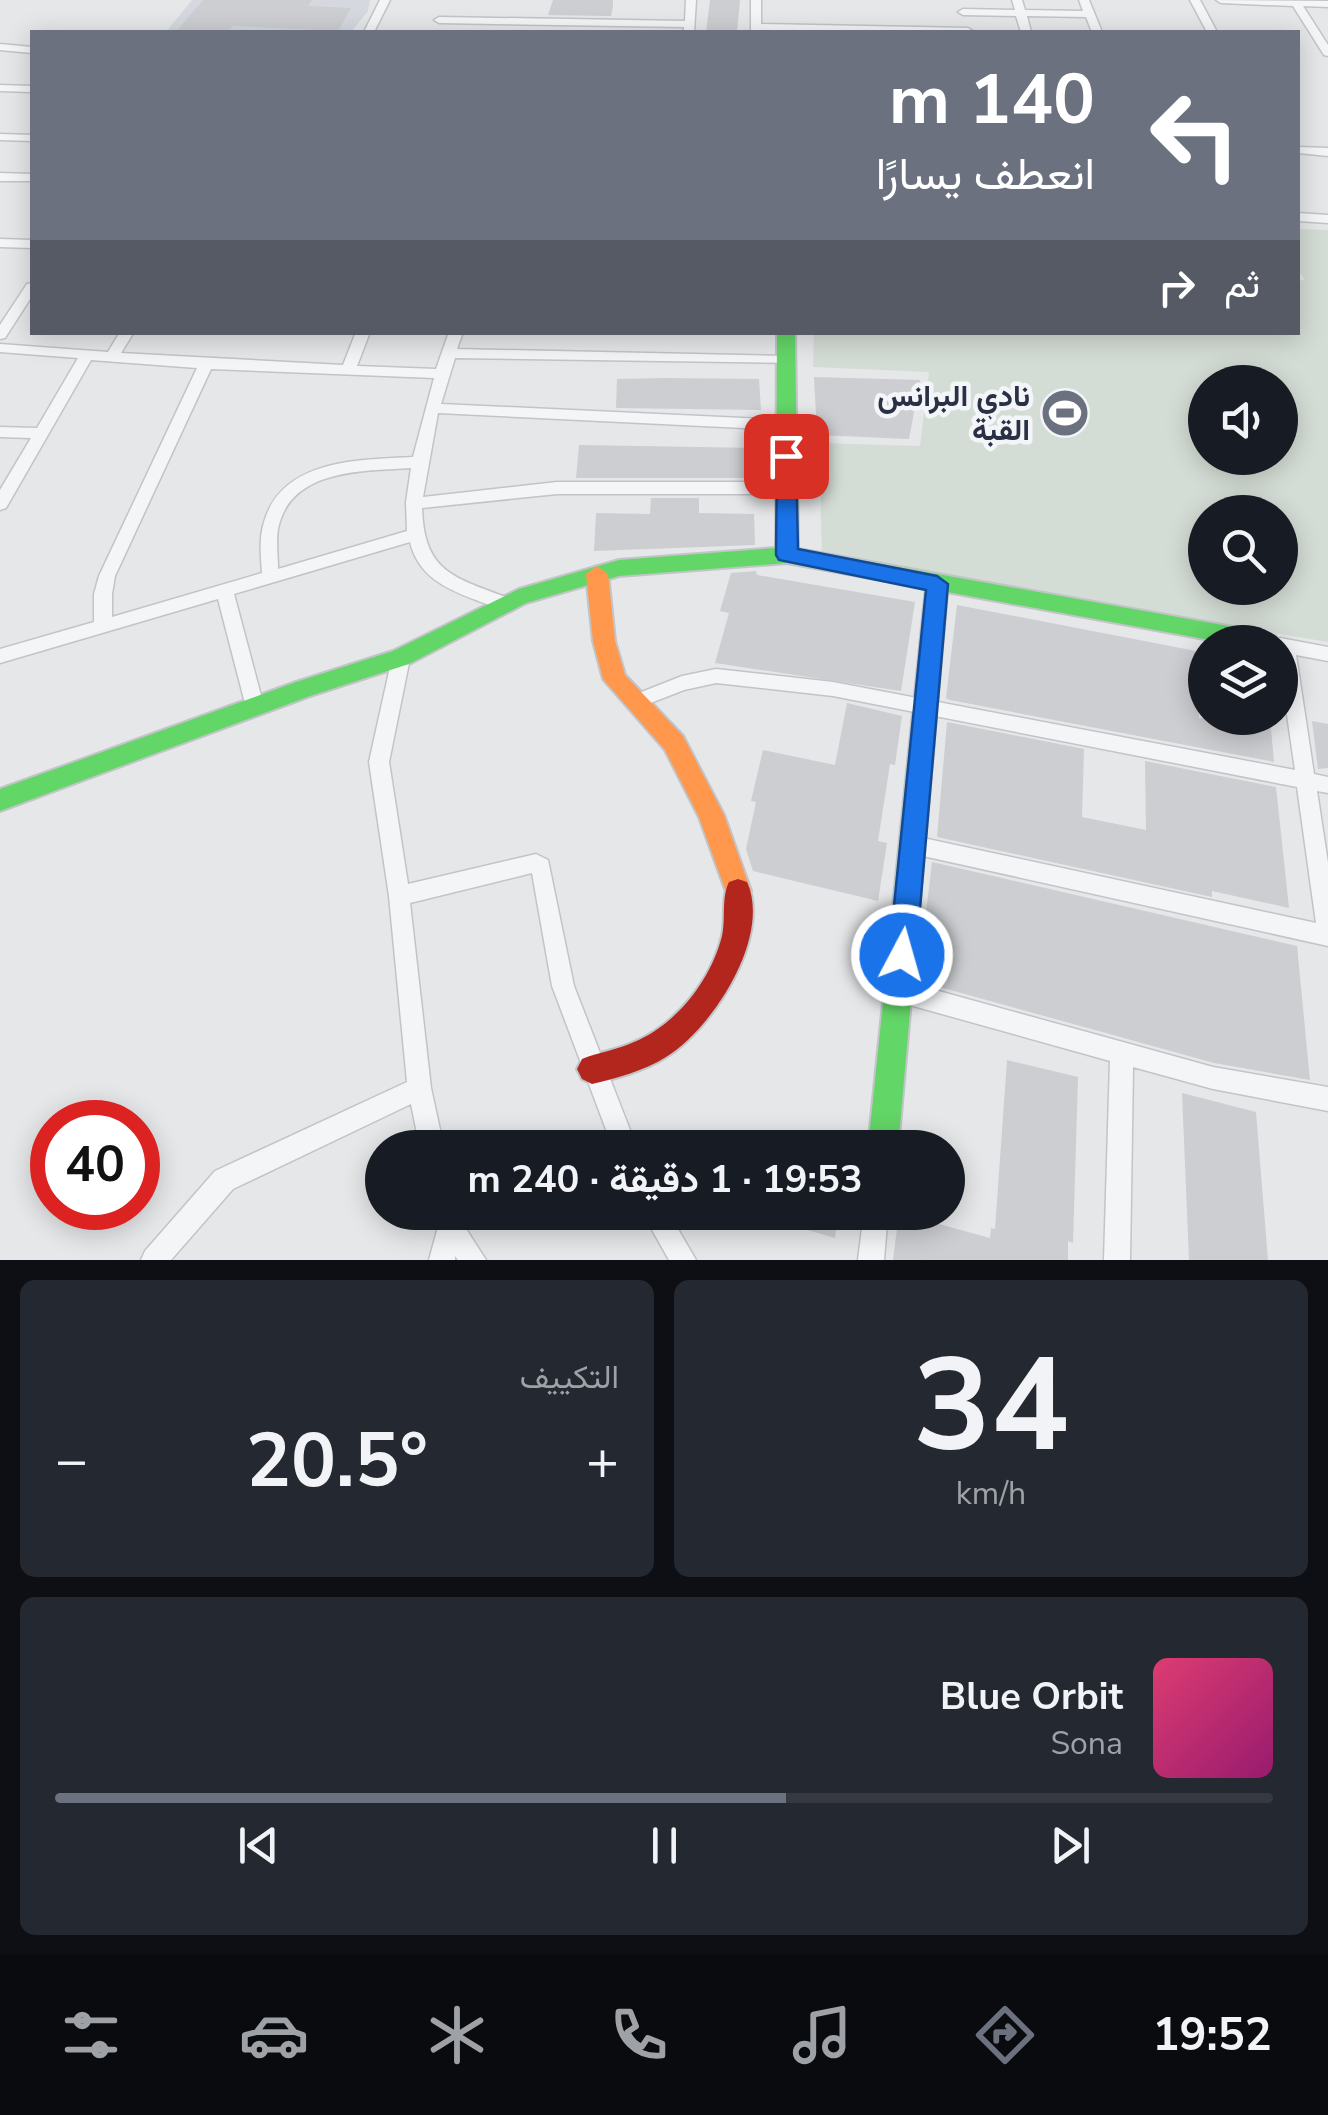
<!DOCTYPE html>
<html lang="ar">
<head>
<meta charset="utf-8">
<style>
	body { margin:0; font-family:"Nunito Sans",Vazirmatn,sans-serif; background:#242831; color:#f1f3f6; direction:rtl; height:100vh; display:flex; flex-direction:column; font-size:38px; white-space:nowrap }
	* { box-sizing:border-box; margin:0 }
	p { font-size:32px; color:#9ea1a6 }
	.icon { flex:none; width:55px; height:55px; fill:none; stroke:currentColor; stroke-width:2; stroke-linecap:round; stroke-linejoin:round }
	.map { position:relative; height:1260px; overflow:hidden; direction:ltr }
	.side { display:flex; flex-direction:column; gap:20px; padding:20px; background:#0d0f14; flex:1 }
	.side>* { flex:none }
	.hud { position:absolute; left:30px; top:30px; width:1270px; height:305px; border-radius:0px; box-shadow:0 5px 25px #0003; direction:rtl; background:#6b717e; color:#fff; overflow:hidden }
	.tools { position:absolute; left:1188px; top:365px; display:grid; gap:20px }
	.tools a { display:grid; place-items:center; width:110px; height:110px; border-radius:50%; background:#171b24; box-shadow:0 5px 25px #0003; font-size:50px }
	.speed { position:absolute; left:30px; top:1100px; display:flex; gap:20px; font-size:50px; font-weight:700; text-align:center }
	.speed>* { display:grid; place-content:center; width:130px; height:130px; border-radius:50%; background:#171b24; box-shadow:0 5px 25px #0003; line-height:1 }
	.speed .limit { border:15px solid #d22; background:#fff; color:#111 }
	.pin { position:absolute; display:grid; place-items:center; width:85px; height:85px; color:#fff; margin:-42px; border-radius:20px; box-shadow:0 5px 15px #0006 }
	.me { position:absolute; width:110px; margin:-55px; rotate:6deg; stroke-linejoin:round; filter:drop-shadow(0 0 8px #0008) }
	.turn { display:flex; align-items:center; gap:35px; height:210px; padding:0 40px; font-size:45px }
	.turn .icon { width:130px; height:130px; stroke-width:2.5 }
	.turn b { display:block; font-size:70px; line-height:85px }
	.then { display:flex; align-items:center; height:95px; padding:0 40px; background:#0003; gap:20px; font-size:38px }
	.big { font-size:75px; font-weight:700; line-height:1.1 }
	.side .tile { flex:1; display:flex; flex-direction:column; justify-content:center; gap:15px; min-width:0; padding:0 35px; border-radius:15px; background:#242831 }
	.side .dial { align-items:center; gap:0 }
	.dial b { font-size:130px; line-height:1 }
	.song { display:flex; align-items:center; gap:30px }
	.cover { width:120px; height:120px; border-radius:15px; background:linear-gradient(135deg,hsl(340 70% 55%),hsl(320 70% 35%)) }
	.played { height:10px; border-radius:5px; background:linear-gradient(90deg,#6b717e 60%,#363941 60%) }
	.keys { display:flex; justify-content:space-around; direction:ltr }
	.heat { display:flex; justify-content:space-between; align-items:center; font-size:55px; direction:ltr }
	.side .tiles { flex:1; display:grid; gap:20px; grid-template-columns:1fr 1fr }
	.tile:last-child { grid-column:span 2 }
	.trip { position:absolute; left:365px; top:1130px; width:600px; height:100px; border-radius:50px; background:#171b24; box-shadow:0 5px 25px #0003; font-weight:700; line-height:100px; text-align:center; direction:rtl }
	.menu { display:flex; height:160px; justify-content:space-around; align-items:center; background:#090b0e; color:#9ea1a6 }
	.menu .icon { width:70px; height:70px }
	.menu .on { color:#6b717e }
	.menu b { font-size:45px; color:#f1f3f6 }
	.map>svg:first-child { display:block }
	.built { fill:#d5d8de }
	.green { fill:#d4ddd5; fill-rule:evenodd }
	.building { fill:#ccced1 }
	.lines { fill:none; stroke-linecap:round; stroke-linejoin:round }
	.street-casing { stroke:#c2c4c7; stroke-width:3 }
	.fast-casing { stroke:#c2c4c7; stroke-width:4 }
	.slow-casing { stroke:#c2c4c7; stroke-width:4 }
	.jam-casing { stroke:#c2c4c7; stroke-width:4 }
	.street { fill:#f4f5f6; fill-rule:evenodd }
	.fast { fill:#63d668; fill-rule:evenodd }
	.slow { fill:#ff974d; fill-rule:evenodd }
	.jam { fill:#b3261e; fill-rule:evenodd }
	.route { fill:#1a73e8; stroke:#114b97; stroke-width:2.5 }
	.labels { text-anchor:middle; stroke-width:9; stroke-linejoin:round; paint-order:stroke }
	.poi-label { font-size:30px; font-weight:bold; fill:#2a3144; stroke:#f3f5f8; text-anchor:end }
</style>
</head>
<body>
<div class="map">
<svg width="1328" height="1260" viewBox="0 0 1328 1260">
	<rect width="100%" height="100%" fill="#e5e7e9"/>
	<path class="built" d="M 192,0 L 370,0 L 368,11 L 351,32 L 166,32 Z"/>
	<path class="green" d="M 1298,229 L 1328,230 L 1328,642 L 822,556 L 819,443 L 920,446 L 929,372 L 813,367 L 814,333 L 1298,332 L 1298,281 L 1305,280 L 1298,269 ZM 1205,382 L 1280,382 L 1280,458 L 1205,458 ZM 1205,512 L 1280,512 L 1280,588 L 1205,588 Z"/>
	<path class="building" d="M 203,0 L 312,0 L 308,6 L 351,8 L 338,31 L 233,26 L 228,32 L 176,32 Z
		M 553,0 L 613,0 L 613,6 L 611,16 L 548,15 Z
		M 710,0 L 740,0 L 737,32 L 706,32 Z
		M 814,377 L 920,380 L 909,439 L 817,435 Z
		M 664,378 L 759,379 L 761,410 L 616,408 L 617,379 Z
		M 579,445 L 757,448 L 759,478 L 576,478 Z
		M 651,498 L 699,498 L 699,513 L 754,514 L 755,545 L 594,551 L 596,513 L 650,514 Z
		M 756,571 L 757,575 L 915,602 L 901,691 L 715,663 L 729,613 L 720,611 L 731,573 Z
		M 957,605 L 1196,651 L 1199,718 L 1270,718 L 1274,762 L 950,700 L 946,698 Z
		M 847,703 L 902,716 L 895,765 L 890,764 L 878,841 L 887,843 L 878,901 L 753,871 L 746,849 L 756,802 L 751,801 L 763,750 L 835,765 Z
		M 1312,721 L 1328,724 L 1328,768 L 1318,769 Z
		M 947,722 L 1084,749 L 1082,817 L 1146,830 L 1145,761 L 1276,787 L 1289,908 L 1212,891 L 1212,897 L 937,837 Z
		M 932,862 L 1297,946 L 1310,1080 L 1214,1063 L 918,981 Z
		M 1007,1060 L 1078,1077 L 1073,1243 L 1068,1241 L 1068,1260 L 893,1260 L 899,1213 L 990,1238 L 991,1228 L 995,1229 Z
		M 1182,1093 L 1256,1112 L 1268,1260 L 1189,1260 Z
		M 762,1212 L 838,1212 L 835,1238 L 762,1217 Z"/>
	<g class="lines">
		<g class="street-casing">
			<path id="street" d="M 380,0 L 390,0 L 374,32 L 364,32 Z
				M 686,0 L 696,0 L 694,32 L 684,32 L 684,27 L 439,23 L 434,20 L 439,17 L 685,21 Z
				M 751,0 L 761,0 L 761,24 L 968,28 L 973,31 L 761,30 L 761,32 L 751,32 Z
				M 1012,0 L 1022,0 L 1025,10 L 1083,11 L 1079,0 L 1089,0 L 1102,32 L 1092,32 L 1086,17 L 1027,16 L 1031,32 L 1021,32 L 1016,16 L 963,15 L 958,12 L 963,9 L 1015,10 Z
				M 1190,0 L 1200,0 L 1217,32 L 1207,32 Z
				M 1216,0 L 1328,1 L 1328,7 L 1303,6 L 1328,45 L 1328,56 L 1324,55 L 1293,6 L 1221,3 Z
				M 0,44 L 32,47 L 32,53 L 0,50 Z
				M 0,85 L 32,86 L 32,92 L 0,91 Z
				M 0,134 L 32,135 L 32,141 L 0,140 Z
				M 1298,147 L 1328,148 L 1328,156 L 1298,153 Z
				M 0,173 L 32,174 L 32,181 L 0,181 Z
				M 1298,213 L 1328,215 L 1328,223 L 1298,221 Z
				M 0,239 L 32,240 L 32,248 L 0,247 Z
				M 32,283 L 32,296 L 5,338 L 0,339 L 0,325 L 27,284 Z
				M 120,332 L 134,332 L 121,353 L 343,365 L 356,332 L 370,332 L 357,366 L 436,369 L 449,332 L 463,332 L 457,349 L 786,356 L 793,360 L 791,363 L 455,358 L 441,404 L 786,420 L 794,425 L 786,430 L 438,413 L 423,497 L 557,482 L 787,482 L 795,488 L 787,494 L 557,494 L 422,508 C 424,572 453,577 508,598 L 511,603 L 508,608 C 497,609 487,604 476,600 C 446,589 418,576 410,542 L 234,594 L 264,707 L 262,712 L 255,715 L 248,712 L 246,707 L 218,599 L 0,663 L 0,649 L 94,622 L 94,594 L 99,576 L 197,368 L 91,360 L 6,508 L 0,510 L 0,490 L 31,438 L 0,437 L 0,427 L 37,428 L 78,358 L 0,352 L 0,344 L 108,352 ZM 211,369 L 434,378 L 413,457 C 357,460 279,459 263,526 C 259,541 261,558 262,573 L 112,617 L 112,594 L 115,576 ZM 411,468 L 406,502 L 407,531 L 278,569 C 278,556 276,541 278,529 C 290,469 362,471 411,468 Z
				M 1280,638 L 1328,647 L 1328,661 L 1296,655 L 1314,774 L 1328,777 L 1328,793 L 1317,791 L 1328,863 L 1328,946 L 914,854 L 907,851 L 904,845 L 907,839 L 914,836 L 1316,923 L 1297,787 L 833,696 L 716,683 L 684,690 L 635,709 L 629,707 L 626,702 L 629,697 L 682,676 L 716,669 L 833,682 L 1295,770 L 1280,666 L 1280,642 L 1272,642 Z
				M 401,651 L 407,653 L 410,658 L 389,762 L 408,884 L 536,854 L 548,860 L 574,986 L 637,1148 L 613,1148 L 552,986 L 532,873 L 410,903 L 431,1088 L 444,1148 L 420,1148 L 411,1104 L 233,1189 L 171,1260 L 141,1260 L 145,1251 L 215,1171 L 407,1082 L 389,896 L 369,762 L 392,658 L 395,653 Z
				M 899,980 L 1213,1067 L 1328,1087 L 1328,1111 L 1213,1089 L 1133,1067 L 1130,1260 L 1104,1260 L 1110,1061 L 899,1002 L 891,999 L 888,991 L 891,983 Z
				M 434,1212 L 458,1212 L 461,1221 L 486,1260 L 458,1260 L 455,1256 L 455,1260 L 429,1260 L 438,1227 Z
				M 642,1212 L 668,1212 L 696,1260 L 669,1260 Z
				M 864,1212 L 888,1212 L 884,1260 L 858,1260 Z"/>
		</g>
		<g class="fast-casing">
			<path id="fast" d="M 777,332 L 795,332 L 798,549 L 1267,633 L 1275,636 L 1278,642 L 1221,642 L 947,592 L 898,1148 L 868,1148 L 926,588 L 787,563 L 619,576 L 526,603 L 409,664 L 310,696 L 0,811 L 0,789 L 296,682 L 393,651 L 519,589 L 619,560 L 776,548 Z"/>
		</g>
		<g class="slow-casing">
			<path id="slow" d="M 597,566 L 608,574 L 615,641 L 625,675 L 683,736 L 724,815 L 751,891 L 747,900 L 738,903 L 729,900 L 699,817 L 665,750 L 603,679 L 593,641 L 586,574 Z"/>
		</g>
		<g class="jam-casing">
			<path id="jam" d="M 738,879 L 747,882 C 772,937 712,1029 666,1057 C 644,1071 617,1078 592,1084 L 582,1079 L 577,1069 L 582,1059 C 599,1052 617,1050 634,1042 C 676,1025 711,980 722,936 C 726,919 721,898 729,882 Z"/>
		</g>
		<use href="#street" class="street"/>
		<use href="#fast" class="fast"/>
		<use href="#slow" class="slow"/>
		<use href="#jam" class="jam"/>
	</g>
	<path class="route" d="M 786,450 L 796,456 L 798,549 L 937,576 L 948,584 L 916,955 L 912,964 L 902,968 L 893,964 L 889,955 L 926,590 L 779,560 L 776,555 L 777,456 Z"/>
	<defs>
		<g id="stadium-disc" transform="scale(2.5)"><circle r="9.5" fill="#6b717e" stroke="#f3f5f8"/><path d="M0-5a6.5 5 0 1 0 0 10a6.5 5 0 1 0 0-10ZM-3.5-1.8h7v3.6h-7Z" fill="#fff"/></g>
	</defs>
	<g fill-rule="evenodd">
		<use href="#stadium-disc" x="1065" y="413"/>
	</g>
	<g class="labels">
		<g class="poi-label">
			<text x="1030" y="406">نادي البرانس<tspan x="1030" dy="34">القبة</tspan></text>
		</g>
	</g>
</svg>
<div class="tools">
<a><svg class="icon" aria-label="sound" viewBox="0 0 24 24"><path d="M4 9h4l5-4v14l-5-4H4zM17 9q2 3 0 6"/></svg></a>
<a><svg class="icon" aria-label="search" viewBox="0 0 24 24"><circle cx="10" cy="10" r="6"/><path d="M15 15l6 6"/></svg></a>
<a><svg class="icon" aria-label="layers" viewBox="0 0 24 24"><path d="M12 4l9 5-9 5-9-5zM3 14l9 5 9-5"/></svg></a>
</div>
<div class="speed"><div class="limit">40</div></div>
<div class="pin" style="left:786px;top:456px;background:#d93025"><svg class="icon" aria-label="arrive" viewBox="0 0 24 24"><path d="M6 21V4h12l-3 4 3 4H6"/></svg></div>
<svg class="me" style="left:902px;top:955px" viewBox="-20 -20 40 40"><circle r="17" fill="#1a73e8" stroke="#fff" stroke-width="3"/><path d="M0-11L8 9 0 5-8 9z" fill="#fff"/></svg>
<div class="trip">19:53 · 1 دقيقة · 240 m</div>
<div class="hud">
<div class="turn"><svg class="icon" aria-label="left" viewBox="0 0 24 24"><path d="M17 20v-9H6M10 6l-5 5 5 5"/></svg><div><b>140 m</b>انعطف يسارًا</div></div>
<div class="then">ثم<svg class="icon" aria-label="right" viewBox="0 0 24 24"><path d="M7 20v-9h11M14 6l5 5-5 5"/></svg></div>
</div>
</div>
<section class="side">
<div class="tiles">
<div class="tile dial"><b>34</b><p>km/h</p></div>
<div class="tile"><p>التكييف</p>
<div class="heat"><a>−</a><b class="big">20.5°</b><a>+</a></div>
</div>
<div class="tile">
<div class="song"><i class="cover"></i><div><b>Blue Orbit</b><p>Sona</p></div></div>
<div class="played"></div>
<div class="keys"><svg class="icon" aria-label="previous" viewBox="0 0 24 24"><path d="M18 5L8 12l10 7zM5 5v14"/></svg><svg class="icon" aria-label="pause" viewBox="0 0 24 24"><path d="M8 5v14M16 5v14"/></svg><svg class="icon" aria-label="next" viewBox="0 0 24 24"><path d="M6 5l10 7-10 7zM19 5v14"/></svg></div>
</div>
</div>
</section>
<nav class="menu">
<b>19:52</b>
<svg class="icon on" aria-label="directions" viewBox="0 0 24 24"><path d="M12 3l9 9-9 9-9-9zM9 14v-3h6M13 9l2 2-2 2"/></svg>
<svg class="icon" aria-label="music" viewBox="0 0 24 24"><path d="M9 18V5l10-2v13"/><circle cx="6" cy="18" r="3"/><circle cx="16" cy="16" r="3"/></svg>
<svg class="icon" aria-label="phone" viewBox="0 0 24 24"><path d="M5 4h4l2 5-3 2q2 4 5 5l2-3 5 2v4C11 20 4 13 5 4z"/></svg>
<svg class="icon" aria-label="climate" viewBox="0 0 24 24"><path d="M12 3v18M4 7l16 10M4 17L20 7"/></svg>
<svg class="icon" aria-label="car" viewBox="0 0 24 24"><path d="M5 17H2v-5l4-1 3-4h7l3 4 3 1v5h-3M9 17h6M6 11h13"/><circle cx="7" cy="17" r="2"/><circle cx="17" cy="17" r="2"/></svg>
<svg class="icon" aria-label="filters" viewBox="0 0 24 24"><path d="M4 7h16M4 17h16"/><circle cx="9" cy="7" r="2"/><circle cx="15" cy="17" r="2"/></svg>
</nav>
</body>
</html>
